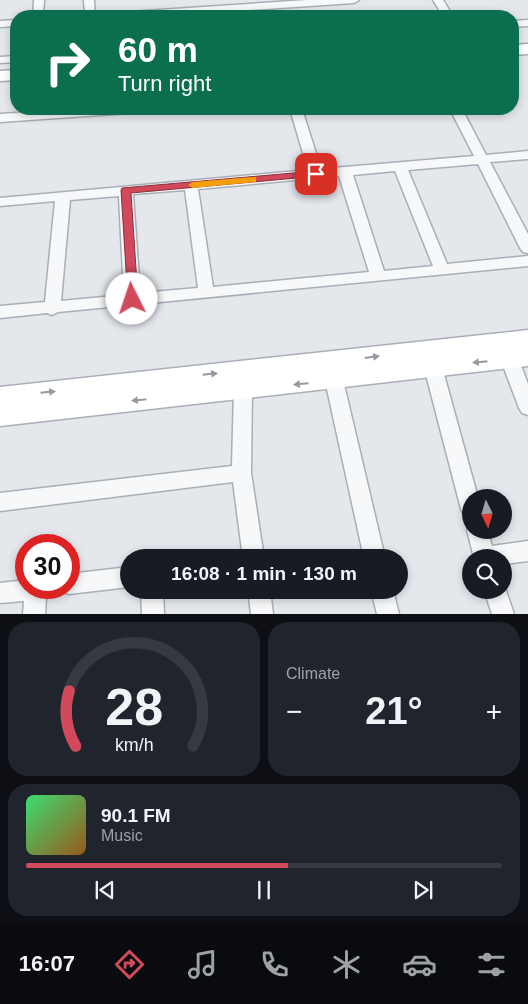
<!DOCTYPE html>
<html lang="en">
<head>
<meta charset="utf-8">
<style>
	body { margin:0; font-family:Helvetica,sans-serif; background:#20242c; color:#f1f3f6; height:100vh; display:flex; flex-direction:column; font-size:19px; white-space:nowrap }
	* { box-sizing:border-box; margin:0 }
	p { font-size:16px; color:#9ea1a6 }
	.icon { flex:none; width:28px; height:28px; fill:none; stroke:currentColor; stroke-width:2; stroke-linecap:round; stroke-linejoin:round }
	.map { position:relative; height:614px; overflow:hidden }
	.side { display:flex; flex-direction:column; gap:8px; padding:8px; background:#0d0f14; flex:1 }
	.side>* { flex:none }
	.hud { position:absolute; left:10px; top:10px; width:509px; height:105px; border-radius:20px; box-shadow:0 2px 8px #0003; background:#0b6e4f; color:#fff; overflow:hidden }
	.needle { width:32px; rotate:175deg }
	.fabs { position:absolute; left:462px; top:489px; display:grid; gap:10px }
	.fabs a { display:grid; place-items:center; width:50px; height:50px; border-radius:50%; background:#171b24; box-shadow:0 2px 8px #0003; font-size:25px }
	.speed { position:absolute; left:15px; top:534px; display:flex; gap:10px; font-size:25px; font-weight:700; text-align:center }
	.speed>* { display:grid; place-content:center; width:65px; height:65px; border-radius:50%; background:#171b24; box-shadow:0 2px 8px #0003; line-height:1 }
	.speed .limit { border:8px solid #d22; background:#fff; color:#111 }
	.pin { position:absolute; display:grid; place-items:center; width:42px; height:42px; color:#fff; margin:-21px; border-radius:10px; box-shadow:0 2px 8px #0006 }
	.me { position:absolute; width:55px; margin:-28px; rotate:356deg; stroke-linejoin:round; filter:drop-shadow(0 0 4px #0008) }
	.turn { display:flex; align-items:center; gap:18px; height:105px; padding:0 25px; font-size:22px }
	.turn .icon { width:65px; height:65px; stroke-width:2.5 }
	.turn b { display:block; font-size:35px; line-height:42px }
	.big { font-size:38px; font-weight:600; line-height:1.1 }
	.side .widget { flex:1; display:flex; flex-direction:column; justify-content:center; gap:8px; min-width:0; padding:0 18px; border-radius:20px; background:#20242c }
	.side .dial { align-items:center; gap:0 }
	.dial svg { height:130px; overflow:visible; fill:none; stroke:#363941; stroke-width:7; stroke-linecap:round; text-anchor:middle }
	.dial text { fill:#f1f3f6; stroke:none }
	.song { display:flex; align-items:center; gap:15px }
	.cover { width:60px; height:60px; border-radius:8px; background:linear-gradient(135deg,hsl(140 70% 55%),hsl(30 70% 35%)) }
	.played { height:5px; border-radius:2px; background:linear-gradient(90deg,#d1495b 55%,#363941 55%) }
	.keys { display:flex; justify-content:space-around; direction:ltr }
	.heat { display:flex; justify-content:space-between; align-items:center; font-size:28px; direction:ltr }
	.side .tiles { flex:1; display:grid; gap:8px; grid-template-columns:1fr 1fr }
	.widget:last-child { grid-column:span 2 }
	.trip { position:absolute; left:120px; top:549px; width:288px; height:50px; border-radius:25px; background:#171b24; box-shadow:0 2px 8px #0003; font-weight:600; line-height:50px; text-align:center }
	.tab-bar { display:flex; height:80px; justify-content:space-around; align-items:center; background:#090b0e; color:#9ea1a6 }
	.tab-bar .icon { width:35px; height:35px }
	.tab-bar .current { color:#d1495b }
	.tab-bar b { font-size:22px; color:#f1f3f6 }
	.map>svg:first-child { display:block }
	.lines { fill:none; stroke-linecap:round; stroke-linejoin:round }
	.street-casing { stroke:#a9aeb7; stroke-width:3 }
	.secondary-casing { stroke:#a9aeb7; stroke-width:3 }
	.primary-casing { stroke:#a3abb8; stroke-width:3 }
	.street { fill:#f7f8fa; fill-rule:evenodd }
	.secondary { fill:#fff; fill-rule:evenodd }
	.primary { fill:#fff; fill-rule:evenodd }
	.oneway { fill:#959aa2 }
	.route { fill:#d1495b; stroke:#882f3b }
	.slow { fill:#f59e0b }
</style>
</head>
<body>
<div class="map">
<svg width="528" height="614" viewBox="0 0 528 614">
	<rect width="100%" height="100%" fill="#e4e7ec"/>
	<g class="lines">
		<g class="street-casing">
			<path id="street" d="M 34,0 L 44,0 L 43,16 L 33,16 Z
				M 84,0 L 94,0 L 95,16 L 85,16 Z
				M 307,0 L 359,0 L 354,3 L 158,16 L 109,16 L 114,13 Z
				M 433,0 L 443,0 L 453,16 L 443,16 Z
				M 16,20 L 16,26 L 0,27 L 0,21 Z
				M 528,20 L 528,26 L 512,27 L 512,21 Z
				M 16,56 L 16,62 L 0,63 L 0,57 Z
				M 79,109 L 135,109 L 129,113 L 0,122 L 0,114 Z
				M 290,109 L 302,109 L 321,169 L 474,156 L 450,109 L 462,109 L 486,155 L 528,151 L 528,159 L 490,162 L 528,234 L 528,253 L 523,252 L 520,248 L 478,164 L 408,170 L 447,264 L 528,256 L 528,266 L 58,312 L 52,315 L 47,313 L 0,318 L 0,306 L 45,302 L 55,201 L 0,206 L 0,198 L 308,170 ZM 395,171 L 433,266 L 384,271 L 353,175 ZM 339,176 L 369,272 L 213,287 L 198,189 ZM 185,190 L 198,288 L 140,293 L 133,194 ZM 119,196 L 124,295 L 61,301 L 70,200 Z
				M 505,341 L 511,342 L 514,347 L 528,384 L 528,415 L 522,413 L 519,408 L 496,347 L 499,342 Z
				M 433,360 L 439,362 L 442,367 L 478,498 L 471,498 L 471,518 L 464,515 L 461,509 L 424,367 L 427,362 Z
				M 334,373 L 340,375 L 343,380 L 385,558 L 364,558 L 325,380 L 328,375 Z
				M 243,382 L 249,384 L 252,389 L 251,473 L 264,558 L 243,558 L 233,482 L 0,511 L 0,493 L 232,466 L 234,389 L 237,384 Z
				M 470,523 L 471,523 L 471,530 L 487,530 L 492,546 L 528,541 L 528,561 L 504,564 L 504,558 L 474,558 L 467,530 Z
				M 129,567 L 129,587 L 69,594 L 61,591 L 60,588 L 69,588 L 69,574 Z
				M 26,580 L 26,588 L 55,588 L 52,595 L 46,598 L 45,614 L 23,614 L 24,601 L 0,603 L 0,583 Z
				M 504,585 L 514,614 L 492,614 L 484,590 L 504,590 Z
				M 141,590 L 163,590 L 164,614 L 142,614 Z
				M 248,590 L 270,590 L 273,614 L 251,614 Z
				M 371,590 L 393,590 L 399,614 L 377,614 Z"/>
		</g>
		<g class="secondary-casing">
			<path id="secondary" d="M 528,330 L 528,348 L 185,386 L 528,348 L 528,366 L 0,426 L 0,387 Z"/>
		</g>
		<g class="primary-casing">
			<path id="primary" d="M 528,44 L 528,54 L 512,55 L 512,45 Z
				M 16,70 L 16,80 L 0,81 L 0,71 Z"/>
		</g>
		<use href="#street" class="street"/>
		<use href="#secondary" class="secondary"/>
		<use href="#primary" class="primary"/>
	</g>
	<defs><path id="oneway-solid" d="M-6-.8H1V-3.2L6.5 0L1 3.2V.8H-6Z" transform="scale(1.25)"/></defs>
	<g class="oneway">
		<use href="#oneway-solid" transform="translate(372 357) rotate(-7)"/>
		<use href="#oneway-solid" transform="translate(480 362) rotate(174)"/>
		<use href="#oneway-solid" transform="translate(210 374) rotate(-6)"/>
		<use href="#oneway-solid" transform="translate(301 384) rotate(175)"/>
		<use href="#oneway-solid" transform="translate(48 392) rotate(-6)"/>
		<use href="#oneway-solid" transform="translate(139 400) rotate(174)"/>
	</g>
	<path class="route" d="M 316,171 L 319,172 L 319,176 L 131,193 L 138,299 L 136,302 L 128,302 L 121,190 L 122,188 Z"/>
	<path class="slow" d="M 253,177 L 256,177 L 256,182 L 193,188 L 188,185 L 193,182 Z"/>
</svg>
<div class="fabs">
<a><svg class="needle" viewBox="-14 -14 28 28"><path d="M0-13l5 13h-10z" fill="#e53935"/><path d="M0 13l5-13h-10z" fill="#9ea1a6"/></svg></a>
<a><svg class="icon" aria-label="search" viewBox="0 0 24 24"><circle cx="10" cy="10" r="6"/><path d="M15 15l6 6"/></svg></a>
</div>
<div class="speed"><div class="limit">30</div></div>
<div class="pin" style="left:316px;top:174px;background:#d93025"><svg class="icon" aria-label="arrive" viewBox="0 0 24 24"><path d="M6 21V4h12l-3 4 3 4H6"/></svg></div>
<svg class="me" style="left:132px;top:299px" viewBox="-20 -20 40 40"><circle r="19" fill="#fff"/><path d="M0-13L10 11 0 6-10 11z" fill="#d1495b"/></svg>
<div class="trip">16:08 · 1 min · 130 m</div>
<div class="hud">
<div class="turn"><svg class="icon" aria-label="right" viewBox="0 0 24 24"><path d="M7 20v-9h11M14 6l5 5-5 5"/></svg><div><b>60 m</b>Turn right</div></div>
</div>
</div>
<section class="side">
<div class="tiles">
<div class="widget dial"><svg viewBox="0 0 100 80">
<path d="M14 69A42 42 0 1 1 86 69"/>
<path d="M14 69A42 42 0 0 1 10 35" stroke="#d1495b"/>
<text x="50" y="56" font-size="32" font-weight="700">28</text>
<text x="50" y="72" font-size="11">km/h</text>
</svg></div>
<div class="widget"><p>Climate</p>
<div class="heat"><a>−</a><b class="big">21°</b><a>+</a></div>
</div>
<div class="widget">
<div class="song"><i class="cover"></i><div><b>90.1 FM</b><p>Music</p></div></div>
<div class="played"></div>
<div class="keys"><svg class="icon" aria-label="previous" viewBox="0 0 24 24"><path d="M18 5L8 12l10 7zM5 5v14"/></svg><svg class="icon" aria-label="pause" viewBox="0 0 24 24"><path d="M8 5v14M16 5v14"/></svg><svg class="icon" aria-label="next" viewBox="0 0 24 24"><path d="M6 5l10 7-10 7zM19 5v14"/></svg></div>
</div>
</div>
</section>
<nav class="tab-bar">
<b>16:07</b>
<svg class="icon current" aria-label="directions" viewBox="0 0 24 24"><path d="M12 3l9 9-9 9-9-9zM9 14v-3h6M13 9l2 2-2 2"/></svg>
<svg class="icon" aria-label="music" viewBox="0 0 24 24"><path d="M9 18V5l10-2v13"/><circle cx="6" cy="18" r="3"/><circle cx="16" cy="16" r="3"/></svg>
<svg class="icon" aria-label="phone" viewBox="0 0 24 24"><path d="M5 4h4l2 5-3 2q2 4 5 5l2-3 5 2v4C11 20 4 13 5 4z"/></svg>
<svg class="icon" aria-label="climate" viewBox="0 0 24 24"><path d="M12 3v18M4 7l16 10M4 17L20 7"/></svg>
<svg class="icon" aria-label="car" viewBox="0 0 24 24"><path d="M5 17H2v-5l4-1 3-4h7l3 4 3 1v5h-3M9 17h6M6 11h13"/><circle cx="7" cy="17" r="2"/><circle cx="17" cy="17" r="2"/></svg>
<svg class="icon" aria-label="filters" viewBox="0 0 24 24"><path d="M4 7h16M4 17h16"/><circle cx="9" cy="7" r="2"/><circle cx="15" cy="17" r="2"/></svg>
</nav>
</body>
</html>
